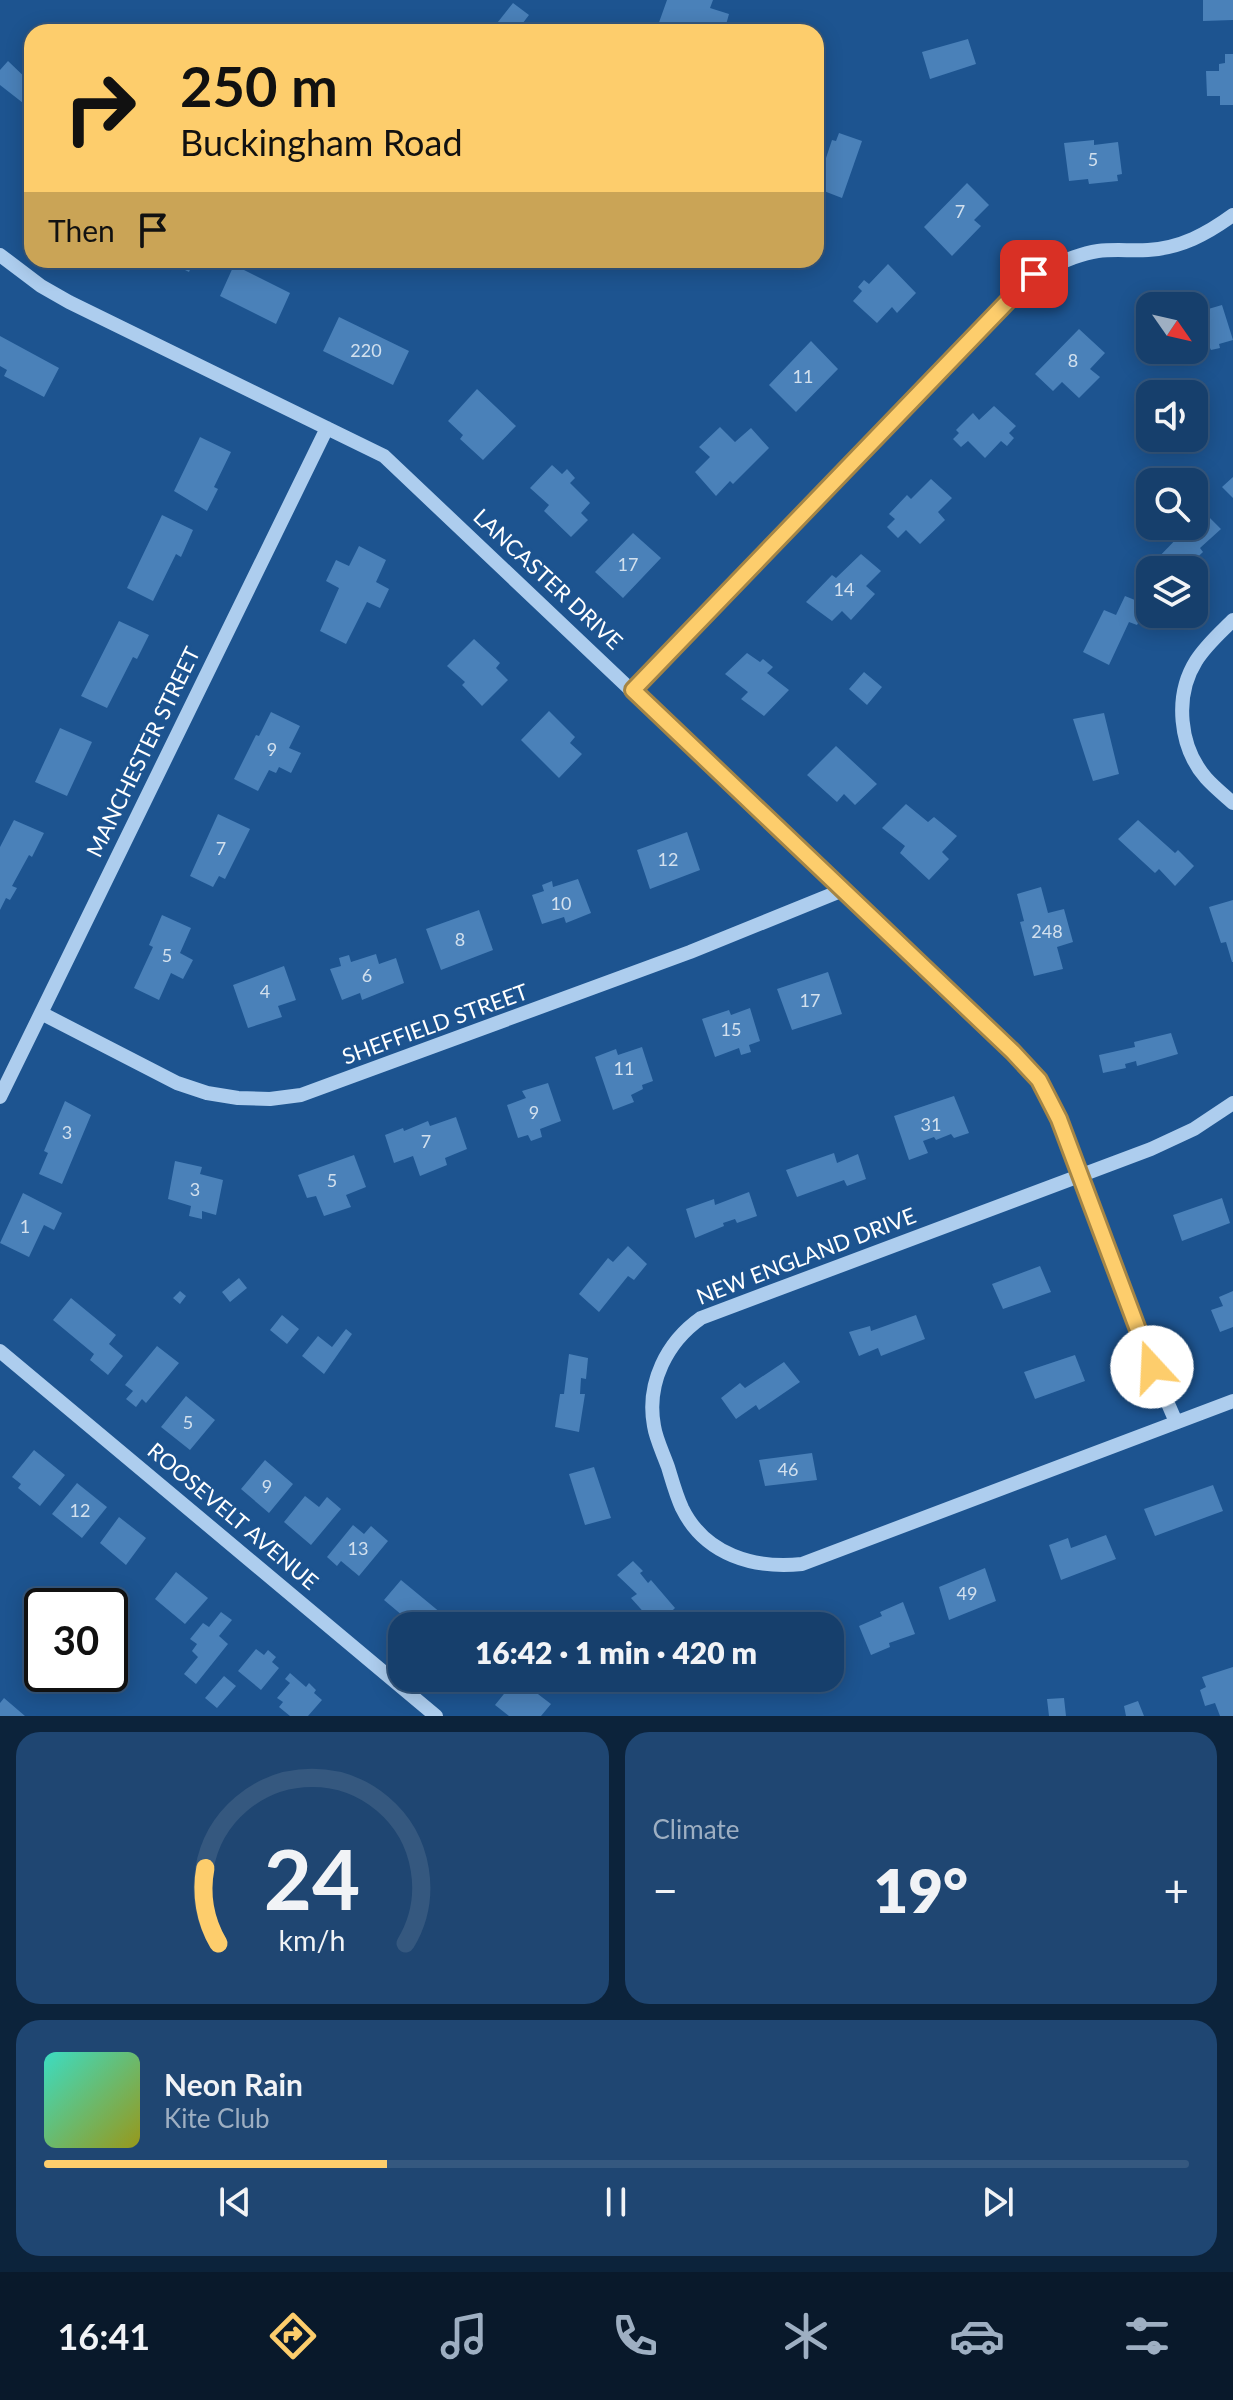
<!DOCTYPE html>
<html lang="en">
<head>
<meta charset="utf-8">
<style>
	body { margin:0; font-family:Lato,sans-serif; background:#1f4672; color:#f1f3f6; height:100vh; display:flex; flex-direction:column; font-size:30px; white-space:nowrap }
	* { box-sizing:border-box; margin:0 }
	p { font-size:26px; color:#9eafc2 }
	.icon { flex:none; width:44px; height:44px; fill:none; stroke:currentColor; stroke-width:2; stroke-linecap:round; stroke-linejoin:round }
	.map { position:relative; height:1716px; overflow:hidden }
	.drawer { display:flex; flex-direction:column; gap:16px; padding:16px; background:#0c233b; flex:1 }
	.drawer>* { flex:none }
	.top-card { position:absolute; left:24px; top:24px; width:800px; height:244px; border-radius:24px; box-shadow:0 4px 20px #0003,0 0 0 2px #35587f; background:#fdcd6c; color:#111; overflow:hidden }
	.needle { width:52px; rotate:124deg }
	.buttons { position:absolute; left:1136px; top:292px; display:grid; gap:16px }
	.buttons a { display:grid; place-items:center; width:72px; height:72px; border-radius:16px; background:#163f6c; box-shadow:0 4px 20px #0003,0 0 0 2px #35587f; font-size:40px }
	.speed { position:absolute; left:24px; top:1588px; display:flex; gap:16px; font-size:40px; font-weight:700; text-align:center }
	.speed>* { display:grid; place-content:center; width:104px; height:104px; border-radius:50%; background:#163f6c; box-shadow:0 4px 20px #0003,0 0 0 2px #35587f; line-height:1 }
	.speed .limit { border:4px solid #111; border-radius:12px; background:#fff; color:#111 }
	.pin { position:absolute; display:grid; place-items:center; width:68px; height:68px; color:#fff; margin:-34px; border-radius:16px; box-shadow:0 4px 12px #0006 }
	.me { position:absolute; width:88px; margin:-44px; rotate:340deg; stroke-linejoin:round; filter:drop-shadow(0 0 6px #0008) }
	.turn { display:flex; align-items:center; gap:28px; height:168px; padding:0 24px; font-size:36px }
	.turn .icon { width:104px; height:104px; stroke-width:2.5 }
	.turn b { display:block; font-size:56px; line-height:68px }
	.then { display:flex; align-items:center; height:76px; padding:0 24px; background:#0003; gap:16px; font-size:30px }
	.big { font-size:60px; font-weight:800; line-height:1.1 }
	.drawer .tile { flex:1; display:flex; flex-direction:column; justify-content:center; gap:12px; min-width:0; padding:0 28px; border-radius:24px; background:#1f4672 }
	.drawer .dial { align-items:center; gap:0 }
	.dial svg { height:208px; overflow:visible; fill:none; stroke:#35587f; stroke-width:7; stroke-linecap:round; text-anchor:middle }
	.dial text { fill:#f1f3f6; stroke:none }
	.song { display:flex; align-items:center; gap:24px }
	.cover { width:96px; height:96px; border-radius:12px; background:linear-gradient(135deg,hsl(170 70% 55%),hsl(60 70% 35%)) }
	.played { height:8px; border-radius:4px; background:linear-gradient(90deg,#fdcd6c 30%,#35587f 30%) }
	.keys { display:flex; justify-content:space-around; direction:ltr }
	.heat { display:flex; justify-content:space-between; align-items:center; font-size:44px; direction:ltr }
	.drawer .tiles { flex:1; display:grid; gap:16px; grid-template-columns:1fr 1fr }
	.tile:last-child { grid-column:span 2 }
	.trip { position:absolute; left:388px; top:1612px; width:456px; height:80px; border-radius:24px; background:#163f6c; box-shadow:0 4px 20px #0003,0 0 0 2px #35587f; font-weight:800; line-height:80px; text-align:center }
	.menu { display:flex; height:128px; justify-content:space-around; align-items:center; background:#09192b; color:#9eafc2 }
	.menu .icon { width:56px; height:56px }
	.menu .on { color:#fdcd6c }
	.menu b { font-size:36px; color:#f1f3f6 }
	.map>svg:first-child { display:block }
	.building { fill:#4a81b9 }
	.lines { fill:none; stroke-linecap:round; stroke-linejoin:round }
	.minor { stroke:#adcdee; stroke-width:14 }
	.route-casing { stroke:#a48546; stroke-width:20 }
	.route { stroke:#fdcd6c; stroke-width:14 }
	.labels { text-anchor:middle; stroke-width:6; stroke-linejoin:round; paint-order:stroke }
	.number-label { font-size:18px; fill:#d2e0ee }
	.street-label { font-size:22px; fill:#fff; stroke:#1d5490 }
</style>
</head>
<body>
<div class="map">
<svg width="1233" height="1716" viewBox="0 0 1233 1716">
	<rect width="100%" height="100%" fill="#1d5490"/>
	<path class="building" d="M 667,0 L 713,0 L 710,8 L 729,14 L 724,32 L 668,32 L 657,28 Z
		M 1203,0 L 1233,0 L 1233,20 L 1203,21 Z
		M 513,3 L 529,15 L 516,32 L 490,32 Z
		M 968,39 L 976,64 L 930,79 L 922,52 Z
		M 1225,54 L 1233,54 L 1233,105 L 1220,105 L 1220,96 L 1207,96 L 1206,71 L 1219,71 L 1219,64 L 1225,63 Z
		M 8,61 L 32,84 L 32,110 L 0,85 L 0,70 Z
		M 839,133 L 862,141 L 842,198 L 816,188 L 832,140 L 836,141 Z
		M 1094,140 L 1094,145 L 1118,142 L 1122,174 L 1117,175 L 1118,181 L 1089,184 L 1088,179 L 1069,181 L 1064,143 Z
		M 967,183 L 989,205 L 974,220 L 981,226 L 952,256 L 924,227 Z
		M 165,260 L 194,260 L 189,272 Z
		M 888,264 L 916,293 L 897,313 L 892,307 L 877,323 L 853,301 L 862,291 L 858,287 L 864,280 L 869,284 Z
		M 234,265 L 290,293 L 276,324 L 220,296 Z
		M 1222,305 L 1233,340 L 1219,344 L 1220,348 L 1211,350 L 1209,346 L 1185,354 L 1184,350 L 1194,350 L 1194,307 L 1197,306 L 1198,312 Z
		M 339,317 L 409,351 L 393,385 L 323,351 Z
		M 1079,329 L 1105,353 L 1090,369 L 1100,377 L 1079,398 L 1062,382 L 1053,391 L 1035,374 Z
		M 0,336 L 59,368 L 44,397 L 4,376 L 7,370 L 0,366 Z
		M 811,341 L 838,369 L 796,412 L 769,385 Z
		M 477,389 L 516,426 L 483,460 L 460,439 L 463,435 L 448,421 Z
		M 994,406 L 1016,426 L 1009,433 L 1014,438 L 1007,446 L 1001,441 L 985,458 L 968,441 L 961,447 L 953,439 L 959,433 L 956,430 L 973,413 L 979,420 Z
		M 720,427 L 735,442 L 751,428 L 769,448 L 733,484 L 730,481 L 716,496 L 695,472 L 710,457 L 699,447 Z
		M 200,437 L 231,452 L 214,487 L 218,489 L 207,511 L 174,491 Z
		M 552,465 L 562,474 L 567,469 L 575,478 L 570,483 L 590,503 L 581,513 L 588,520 L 571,537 L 544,511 L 549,505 L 530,488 Z
		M 1233,477 L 1233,498 L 1222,487 Z
		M 931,479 L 952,498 L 938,512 L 945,520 L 920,544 L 906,530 L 898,538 L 887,527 L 895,519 L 889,514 L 907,495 L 911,499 Z
		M 162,515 L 193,530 L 181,557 L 176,554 L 153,601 L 127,588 Z
		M 1209,517 L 1221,529 L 1200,548 L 1203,552 L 1184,570 L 1157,570 L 1152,564 L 1185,530 L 1190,535 Z
		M 633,533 L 661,558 L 623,598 L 595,572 Z
		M 359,546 L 386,560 L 376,582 L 389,589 L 380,608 L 367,602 L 346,644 L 320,631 L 339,588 L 326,581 L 336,560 L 349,566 Z
		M 861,554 L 881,571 L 866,586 L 875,594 L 851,620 L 842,611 L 832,621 L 806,602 L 832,575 L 836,578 Z
		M 1125,596 L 1147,605 L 1137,625 L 1129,622 L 1109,665 L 1083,652 L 1104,610 L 1116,615 Z
		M 119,621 L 149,635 L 137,659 L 133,657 L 107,708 L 81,696 Z
		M 474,639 L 500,663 L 496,668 L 508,680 L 482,706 L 462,685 L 465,682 L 447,666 Z
		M 747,653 L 760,662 L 763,659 L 773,667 L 767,673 L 789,690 L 764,716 L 741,699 L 748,692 L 725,674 Z
		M 864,672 L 882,687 L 867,705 L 849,689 Z
		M 549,711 L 575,737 L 570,743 L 582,754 L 559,778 L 521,740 Z
		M 271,712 L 300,726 L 289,748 L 301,753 L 291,773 L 279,767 L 276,773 L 269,770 L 258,791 L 234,779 L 256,735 L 259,736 Z
		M 1104,713 L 1119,774 L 1093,781 L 1073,719 Z
		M 60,728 L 92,742 L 67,796 L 35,782 Z
		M 836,746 L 877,784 L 855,805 L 844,794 L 837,802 L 807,775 Z
		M 906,804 L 928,822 L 934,817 L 957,836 L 942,852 L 949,859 L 929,880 L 900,853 L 905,846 L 882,828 Z
		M 218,814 L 250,829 L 225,879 L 219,876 L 213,887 L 190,876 Z
		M 14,820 L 44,833 L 32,857 L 29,855 L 12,886 L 17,888 L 10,900 L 6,898 L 0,910 L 0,847 Z
		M 1138,820 L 1175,853 L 1178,850 L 1194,866 L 1175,886 L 1159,869 L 1155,873 L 1118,839 Z
		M 687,832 L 700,870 L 650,889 L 637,850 Z
		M 578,879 L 591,913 L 566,923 L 564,917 L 542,924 L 532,895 L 544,891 L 542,885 L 552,881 L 553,887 Z
		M 1041,887 L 1048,913 L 1064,909 L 1073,942 L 1057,947 L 1063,969 L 1034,976 L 1020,922 L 1024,921 L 1017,894 Z
		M 1233,900 L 1233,962 L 1232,962 L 1226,942 L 1221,943 L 1209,907 Z
		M 479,910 L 493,950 L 441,970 L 426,929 Z
		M 162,915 L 191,928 L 180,953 L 193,960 L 183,979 L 171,973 L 159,1000 L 134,988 L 153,947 L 149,945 Z
		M 376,954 L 379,964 L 396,958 L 404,983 L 362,1000 L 360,993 L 342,1000 L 330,969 L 341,966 L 339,958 L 349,955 L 351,962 Z
		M 284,966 L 296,1000 L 278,1006 L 282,1017 L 248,1028 L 233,985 Z
		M 828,972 L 842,1014 L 792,1030 L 777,989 Z
		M 750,1008 L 760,1041 L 749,1045 L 751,1052 L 741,1055 L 739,1048 L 715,1057 L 702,1019 L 729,1010 L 731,1015 Z
		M 1171,1033 L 1178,1054 L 1137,1066 L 1136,1061 L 1125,1064 L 1126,1068 L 1103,1073 L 1099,1055 L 1135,1047 L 1134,1042 Z
		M 642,1047 L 653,1081 L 642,1085 L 643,1089 L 631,1095 L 634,1102 L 613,1110 L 595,1057 L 616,1049 L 618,1055 Z
		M 548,1083 L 561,1121 L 540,1129 L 542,1137 L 531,1141 L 528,1135 L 518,1138 L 507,1105 L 526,1098 L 522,1091 Z
		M 954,1096 L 969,1133 L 954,1138 L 951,1134 L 936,1140 L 934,1137 L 923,1141 L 928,1153 L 909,1160 L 894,1116 Z
		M 65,1101 L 91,1115 L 62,1184 L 39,1174 L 48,1153 L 44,1151 Z
		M 456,1117 L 467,1149 L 445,1158 L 447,1165 L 420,1176 L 413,1156 L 394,1163 L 385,1135 L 403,1128 L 404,1131 L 428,1121 L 430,1126 Z
		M 834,1153 L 837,1163 L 858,1154 L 866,1179 L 847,1186 L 844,1180 L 797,1197 L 786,1170 Z
		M 354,1155 L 366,1187 L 346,1195 L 351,1207 L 324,1216 L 316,1196 L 307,1198 L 298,1175 Z
		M 175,1161 L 202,1167 L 200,1174 L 223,1180 L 216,1215 L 202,1211 L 202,1219 L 189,1216 L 191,1206 L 168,1199 Z
		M 749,1192 L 757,1216 L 737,1223 L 735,1219 L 723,1223 L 724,1226 L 695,1238 L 686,1209 L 714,1199 L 715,1205 Z
		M 23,1193 L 62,1213 L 54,1230 L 44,1225 L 29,1257 L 0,1243 Z
		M 1222,1198 L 1230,1223 L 1182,1241 L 1173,1215 Z
		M 628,1246 L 647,1264 L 634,1280 L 628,1276 L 599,1312 L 579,1294 L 608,1258 L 613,1262 Z
		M 1040,1266 L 1051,1292 L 1003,1309 L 992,1284 Z
		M 239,1278 L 247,1288 L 230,1302 L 222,1292 Z
		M 180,1291 L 186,1296 L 180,1304 L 173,1298 Z
		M 1233,1291 L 1233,1327 L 1220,1332 L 1211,1310 L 1223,1306 L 1219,1297 Z
		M 71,1298 L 116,1335 L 109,1344 L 123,1356 L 108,1375 L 90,1360 L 94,1354 L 53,1320 Z
		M 282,1315 L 299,1329 L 287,1344 L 270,1330 Z
		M 916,1315 L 925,1339 L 881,1356 L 878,1348 L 859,1356 L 849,1332 L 870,1326 L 871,1331 Z
		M 346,1329 L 352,1334 L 324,1374 L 302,1356 L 318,1336 L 332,1347 Z
		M 157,1346 L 179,1363 L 146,1403 L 142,1399 L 136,1407 L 126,1399 L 133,1391 L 125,1385 Z
		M 569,1354 L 588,1358 L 586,1379 L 581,1378 L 580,1394 L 585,1394 L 579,1432 L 555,1427 L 560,1394 L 564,1394 Z
		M 1075,1355 L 1085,1381 L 1035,1399 L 1024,1372 Z
		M 784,1362 L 800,1382 L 759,1410 L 756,1405 L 736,1419 L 721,1398 L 740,1383 L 745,1388 Z
		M 186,1396 L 215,1420 L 190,1450 L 161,1427 Z
		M 34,1450 L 65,1475 L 40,1506 L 18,1488 L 21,1484 L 12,1477 Z
		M 812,1453 L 817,1480 L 765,1486 L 759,1460 Z
		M 265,1460 L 293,1484 L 269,1513 L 241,1489 Z
		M 594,1467 L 611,1518 L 585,1525 L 569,1474 Z
		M 77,1483 L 107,1507 L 82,1538 L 52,1514 Z
		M 1213,1485 L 1223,1511 L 1155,1536 L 1144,1509 Z
		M 305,1496 L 319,1507 L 327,1497 L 341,1509 L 311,1545 L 284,1522 Z
		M 119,1517 L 146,1538 L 126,1565 L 100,1543 Z
		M 353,1525 L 364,1534 L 371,1526 L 388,1541 L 359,1576 L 341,1561 L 337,1566 L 327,1557 Z
		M 1106,1535 L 1116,1559 L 1061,1580 L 1049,1545 L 1068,1538 L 1071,1548 Z
		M 633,1561 L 643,1571 L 640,1573 L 648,1583 L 651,1580 L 675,1608 L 656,1626 L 631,1598 L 637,1594 L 617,1575 Z
		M 985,1568 L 996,1601 L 949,1620 L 939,1587 Z
		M 176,1572 L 208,1598 L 185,1624 L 155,1599 Z
		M 401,1580 L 441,1613 L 430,1626 L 415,1626 L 384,1600 Z
		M 903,1602 L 915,1634 L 889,1643 L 890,1647 L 871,1655 L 859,1626 L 882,1616 L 880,1612 Z
		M 221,1612 L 232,1620 L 219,1636 L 228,1644 L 196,1684 L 184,1674 L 198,1657 L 192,1651 L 197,1644 L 190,1639 L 203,1623 L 209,1627 Z
		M 256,1649 L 264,1655 L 268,1650 L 276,1657 L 272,1662 L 279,1668 L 261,1690 L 238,1671 Z
		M 1233,1667 L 1233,1716 L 1220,1716 L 1215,1703 L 1205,1706 L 1200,1690 L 1206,1687 L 1202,1677 Z
		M 290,1673 L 306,1687 L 309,1683 L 316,1690 L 314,1693 L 322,1700 L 308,1716 L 290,1716 L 279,1707 L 283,1702 L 277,1698 L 290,1683 L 285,1679 Z
		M 224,1676 L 236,1686 L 217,1708 L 205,1698 Z
		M 484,1678 L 506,1678 L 497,1689 Z
		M 517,1678 L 551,1704 L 541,1716 L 509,1716 L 495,1705 Z
		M 4,1698 L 25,1716 L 0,1716 L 0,1703 Z
		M 1064,1698 L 1066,1716 L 1049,1716 L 1047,1699 Z
		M 1138,1701 L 1144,1716 L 1126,1716 L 1124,1706 Z"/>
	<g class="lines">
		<path class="minor" d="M 0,255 L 41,286 L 69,302 L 384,456 L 1013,1052 L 1039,1080 L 1059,1119 L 1152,1367 L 1176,1422
			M 1233,620 C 1220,633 1206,645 1196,661 C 1174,696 1179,747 1206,778 C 1214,787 1224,795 1233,803
			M 633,690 L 1034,274 C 1054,266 1076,254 1098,251 C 1114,249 1132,251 1148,250 C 1181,248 1207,234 1233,215
			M 41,1013 L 177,1083 L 207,1093 L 238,1098 L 270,1099 L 301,1095 L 690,952 L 843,890
			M 0,1097 L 327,428
			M 1233,1103 L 1194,1129 L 1151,1149 L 701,1318 C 667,1342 646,1383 654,1426 C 656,1439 663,1453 668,1467 C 672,1480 676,1495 682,1508 C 705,1555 754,1569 802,1564 L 1233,1401
			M 0,1351 L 436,1716"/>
	</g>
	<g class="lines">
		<g class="route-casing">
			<path id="route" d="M 1034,274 L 633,690 L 1013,1052 L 1039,1080 L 1059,1119 L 1152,1367"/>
		</g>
		<use href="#route" class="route"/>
	</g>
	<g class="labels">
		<g class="number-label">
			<text x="1093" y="166">5</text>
			<text x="960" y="218">7</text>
			<text x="366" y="357">220</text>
			<text x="1073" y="367">8</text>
			<text x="803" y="383">11</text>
			<text x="628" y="571">17</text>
			<text x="844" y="596">14</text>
			<text x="272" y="756">9</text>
			<text x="221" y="855">7</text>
			<text x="668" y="866">12</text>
			<text x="561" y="910">10</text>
			<text x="1047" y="938">248</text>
			<text x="460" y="946">8</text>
			<text x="167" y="962">5</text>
			<text x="367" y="982">6</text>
			<text x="265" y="998">4</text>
			<text x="810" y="1007">17</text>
			<text x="731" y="1036">15</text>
			<text x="624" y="1075">11</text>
			<text x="534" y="1119">9</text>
			<text x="931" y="1131">31</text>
			<text x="67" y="1139">3</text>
			<text x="426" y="1148">7</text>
			<text x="332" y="1187">5</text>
			<text x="195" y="1196">3</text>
			<text x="25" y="1233">1</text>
			<text x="188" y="1429">5</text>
			<text x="788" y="1476">46</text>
			<text x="267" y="1493">9</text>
			<text x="80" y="1517">12</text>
			<text x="358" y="1555">13</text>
			<text x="967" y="1600">49</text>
		</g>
		<g class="street-label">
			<text transform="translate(548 579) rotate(43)" y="8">LANCASTER DRIVE</text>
			<text transform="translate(143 752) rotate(-64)" y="8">MANCHESTER STREET</text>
			<text transform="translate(435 1024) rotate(-20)" y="8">SHEFFIELD STREET</text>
			<text transform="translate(806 1256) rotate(-21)" y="8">NEW ENGLAND DRIVE</text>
			<text transform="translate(233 1516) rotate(40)" y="8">ROOSEVELT AVENUE</text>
		</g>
	</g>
</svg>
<div class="buttons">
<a><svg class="needle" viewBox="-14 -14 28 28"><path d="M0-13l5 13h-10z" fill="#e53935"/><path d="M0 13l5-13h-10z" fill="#9eafc2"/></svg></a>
<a><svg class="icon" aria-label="sound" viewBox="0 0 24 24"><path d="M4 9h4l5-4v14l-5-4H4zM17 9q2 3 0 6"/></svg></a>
<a><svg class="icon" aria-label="search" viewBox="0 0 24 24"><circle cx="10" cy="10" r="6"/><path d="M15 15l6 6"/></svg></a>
<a><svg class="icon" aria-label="layers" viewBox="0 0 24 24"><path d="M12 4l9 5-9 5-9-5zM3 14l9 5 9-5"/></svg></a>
</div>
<div class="speed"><div class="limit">30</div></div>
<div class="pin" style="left:1034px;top:274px;background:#d93025"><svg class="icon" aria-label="arrive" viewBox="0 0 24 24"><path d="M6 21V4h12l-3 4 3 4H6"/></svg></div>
<svg class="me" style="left:1152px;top:1367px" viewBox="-20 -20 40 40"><circle r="19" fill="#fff"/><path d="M0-13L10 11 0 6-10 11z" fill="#fdcd6c"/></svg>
<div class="trip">16:42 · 1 min · 420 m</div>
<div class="top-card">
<div class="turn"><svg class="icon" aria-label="right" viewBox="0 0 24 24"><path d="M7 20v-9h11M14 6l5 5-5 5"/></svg><div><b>250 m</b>Buckingham Road</div></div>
<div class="then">Then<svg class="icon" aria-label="arrive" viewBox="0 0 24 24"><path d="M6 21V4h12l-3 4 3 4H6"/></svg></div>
</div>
</div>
<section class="drawer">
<div class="tiles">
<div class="tile dial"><svg viewBox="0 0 100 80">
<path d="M14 69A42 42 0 1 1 86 69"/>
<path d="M14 69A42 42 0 0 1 9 40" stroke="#fdcd6c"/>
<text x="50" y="56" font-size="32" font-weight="700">24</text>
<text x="50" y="72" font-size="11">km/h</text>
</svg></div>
<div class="tile"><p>Climate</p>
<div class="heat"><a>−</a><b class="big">19°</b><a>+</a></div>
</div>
<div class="tile">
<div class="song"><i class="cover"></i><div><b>Neon Rain</b><p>Kite Club</p></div></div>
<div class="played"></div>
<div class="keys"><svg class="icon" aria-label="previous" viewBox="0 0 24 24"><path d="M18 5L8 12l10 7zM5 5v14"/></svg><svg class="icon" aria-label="pause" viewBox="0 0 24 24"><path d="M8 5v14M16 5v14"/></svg><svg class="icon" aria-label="next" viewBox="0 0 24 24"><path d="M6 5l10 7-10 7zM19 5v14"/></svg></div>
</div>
</div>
</section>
<nav class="menu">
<b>16:41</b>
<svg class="icon on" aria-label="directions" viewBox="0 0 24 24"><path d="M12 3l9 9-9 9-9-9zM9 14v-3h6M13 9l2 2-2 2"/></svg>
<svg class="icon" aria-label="music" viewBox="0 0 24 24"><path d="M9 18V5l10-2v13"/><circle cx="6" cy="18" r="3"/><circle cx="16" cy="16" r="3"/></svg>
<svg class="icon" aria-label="phone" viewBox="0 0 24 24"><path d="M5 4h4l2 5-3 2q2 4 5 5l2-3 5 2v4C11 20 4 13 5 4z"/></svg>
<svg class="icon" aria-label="climate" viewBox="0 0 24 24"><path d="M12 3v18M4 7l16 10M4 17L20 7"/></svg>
<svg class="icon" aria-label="car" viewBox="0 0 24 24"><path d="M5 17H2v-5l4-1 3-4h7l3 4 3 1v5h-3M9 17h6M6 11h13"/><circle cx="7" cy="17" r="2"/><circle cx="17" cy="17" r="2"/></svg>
<svg class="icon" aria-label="filters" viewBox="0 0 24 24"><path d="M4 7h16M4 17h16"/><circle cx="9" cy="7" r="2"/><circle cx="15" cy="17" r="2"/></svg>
</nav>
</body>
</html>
